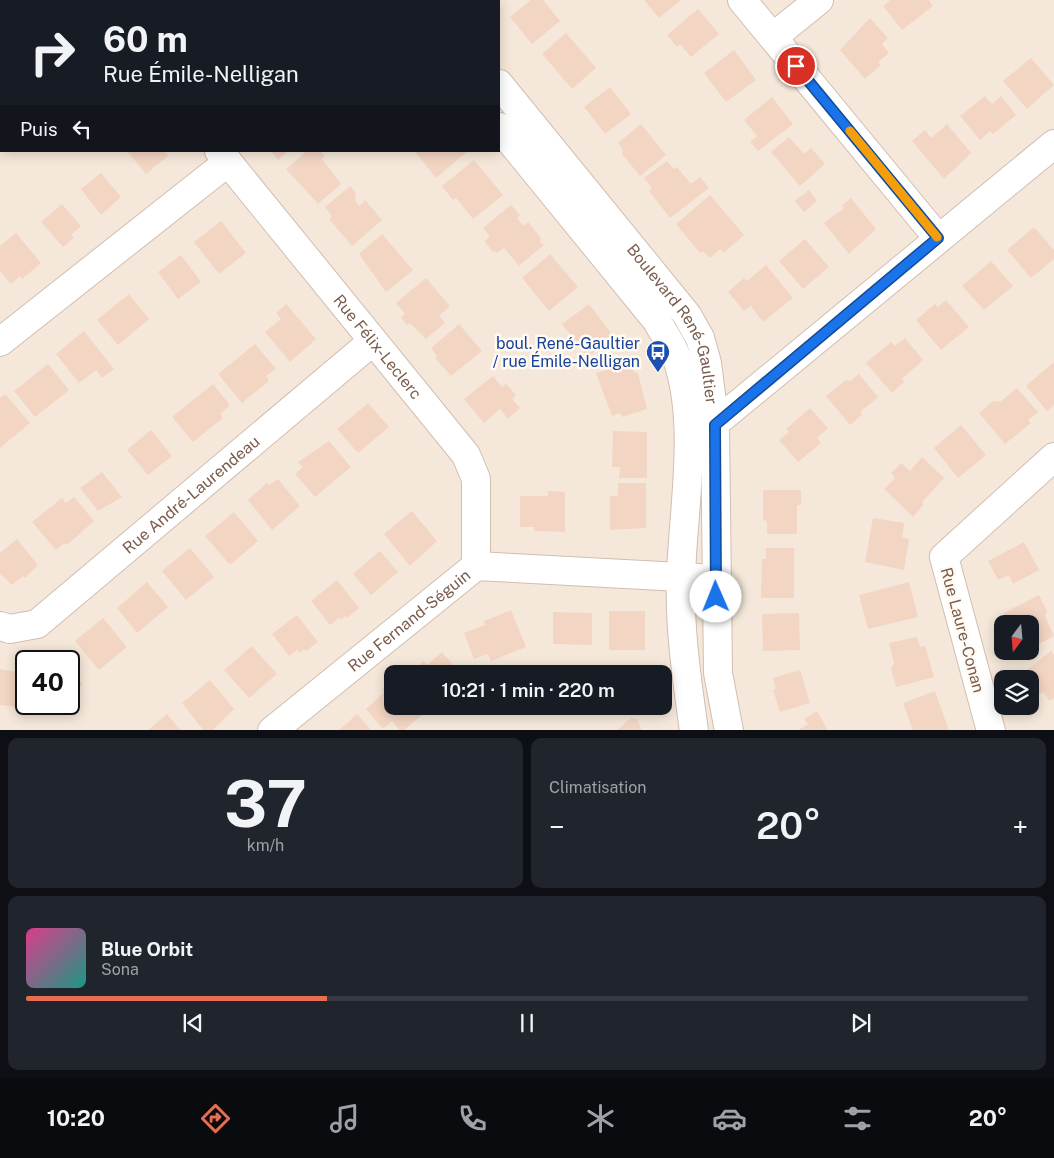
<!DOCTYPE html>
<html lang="fr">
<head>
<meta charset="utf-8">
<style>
	body { margin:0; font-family:"Public Sans",sans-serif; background:#20242c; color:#f1f3f6; height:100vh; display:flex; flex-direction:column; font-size:19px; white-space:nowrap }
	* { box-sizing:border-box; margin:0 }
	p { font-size:16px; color:#9ea1a6 }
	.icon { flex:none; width:28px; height:28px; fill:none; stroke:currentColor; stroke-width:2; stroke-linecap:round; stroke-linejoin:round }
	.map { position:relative; height:730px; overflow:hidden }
	.sheet { display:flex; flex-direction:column; gap:8px; padding:8px; background:#0d0f14; flex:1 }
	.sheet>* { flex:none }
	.hud { position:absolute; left:0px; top:0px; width:500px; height:152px; box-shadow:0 2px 12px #0003; background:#171b24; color:#f1f3f6; overflow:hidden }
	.needle { width:32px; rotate:196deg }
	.controls { position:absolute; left:994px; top:615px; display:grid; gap:10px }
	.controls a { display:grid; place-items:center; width:45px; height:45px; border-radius:10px; background:#171b24; box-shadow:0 2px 12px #0003; font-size:25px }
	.speed { position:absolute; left:15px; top:650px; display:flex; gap:10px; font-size:25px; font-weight:700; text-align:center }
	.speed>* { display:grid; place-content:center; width:65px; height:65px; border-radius:50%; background:#171b24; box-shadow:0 2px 12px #0003; line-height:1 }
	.speed .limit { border:2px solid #111; border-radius:8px; background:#fff; color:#111 }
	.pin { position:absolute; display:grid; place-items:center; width:42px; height:42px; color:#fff; margin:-21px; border:2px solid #fff; border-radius:50%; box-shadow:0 1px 5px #0007 }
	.me { position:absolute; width:55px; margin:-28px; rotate:359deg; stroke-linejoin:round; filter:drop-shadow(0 0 4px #0008) }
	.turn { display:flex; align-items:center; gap:18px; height:105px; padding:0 20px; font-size:22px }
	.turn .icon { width:65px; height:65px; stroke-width:2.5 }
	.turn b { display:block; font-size:35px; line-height:42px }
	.then { display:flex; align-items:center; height:48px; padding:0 20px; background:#0003; gap:10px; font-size:19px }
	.big { font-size:38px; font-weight:600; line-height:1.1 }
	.sheet .widget { flex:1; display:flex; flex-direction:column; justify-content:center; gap:8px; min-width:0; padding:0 18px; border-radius:10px; background:#20242c }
	.sheet .dial { align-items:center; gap:0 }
	.dial b { font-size:65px; line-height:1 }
	.song { display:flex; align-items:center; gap:15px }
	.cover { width:60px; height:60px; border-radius:8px; background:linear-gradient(135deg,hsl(330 70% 55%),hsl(170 70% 35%)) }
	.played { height:5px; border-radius:2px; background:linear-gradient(90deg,#e76f51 30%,#363941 30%) }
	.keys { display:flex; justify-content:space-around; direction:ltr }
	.heat { display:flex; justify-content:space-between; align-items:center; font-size:28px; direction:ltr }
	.sheet .tiles { flex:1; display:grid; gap:8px; grid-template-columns:1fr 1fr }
	.widget:last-child { grid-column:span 2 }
	.trip { position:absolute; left:384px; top:665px; width:288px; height:50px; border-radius:10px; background:#171b24; box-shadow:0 2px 12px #0003; font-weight:600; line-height:50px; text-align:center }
	.dock { display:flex; height:80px; justify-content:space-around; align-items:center; background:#090b0e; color:#9ea1a6 }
	.dock .icon { width:35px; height:35px }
	.dock .selected { color:#e76f51 }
	.dock b { font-size:22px; color:#f1f3f6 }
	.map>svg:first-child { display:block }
	.residential { fill:#f5e8da; fill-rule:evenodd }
	.building { fill:#f3d5c3 }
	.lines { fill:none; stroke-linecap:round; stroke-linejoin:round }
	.minor-casing { stroke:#d1beb0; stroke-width:30 }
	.minor { stroke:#fff; stroke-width:28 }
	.route-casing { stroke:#114b97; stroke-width:12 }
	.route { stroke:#1a73e8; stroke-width:9 }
	.slow { stroke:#f59e0b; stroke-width:9 }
	.labels { text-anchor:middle; stroke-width:5; stroke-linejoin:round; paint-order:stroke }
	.street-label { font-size:16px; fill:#7a5c4d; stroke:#fffaf3 }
	.transit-label { font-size:16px; fill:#164399; stroke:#fffaf3; text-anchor:end }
</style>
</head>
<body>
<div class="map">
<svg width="1054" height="731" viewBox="0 0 1054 731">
	<rect width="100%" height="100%" fill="#fdf6ec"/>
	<path class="residential" d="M 0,0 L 1054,0 L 1054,730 L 0,731 ZM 1,1 L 499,1 L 499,151 L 1,151 ZM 1002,624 L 1030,624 L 1030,651 L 1002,651 ZM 26,661 L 69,661 L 69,704 L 26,704 ZM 392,674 L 662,674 L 662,706 L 392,706 ZM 1002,679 L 1030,679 L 1030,706 L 1002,706 Z"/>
	<path class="building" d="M 531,0 L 543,0 L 560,21 L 532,44 L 510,17 Z
		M 644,0 L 681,0 L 659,18 Z
		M 890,0 L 929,0 L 933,6 L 902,30 L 883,6 Z
		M 698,9 L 719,34 L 691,57 L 680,44 L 677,47 L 667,35 Z
		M 870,18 L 888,38 L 882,44 L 889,53 L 878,62 L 881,65 L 865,79 L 840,50 Z
		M 566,33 L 596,68 L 572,89 L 542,54 Z
		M 734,50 L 756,80 L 726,102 L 704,73 Z
		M 1031,58 L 1054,85 L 1027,109 L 1003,81 Z
		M 610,87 L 631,114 L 605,134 L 584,107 Z
		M 985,96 L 992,104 L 1001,96 L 1016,115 L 993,134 L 990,131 L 980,140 L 960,116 Z
		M 772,97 L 793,124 L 758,151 L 750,142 L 757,136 L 744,120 Z
		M 641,124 L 666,155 L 640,176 L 622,154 L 623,150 L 618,143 Z
		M 947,124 L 971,153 L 944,179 L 912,141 L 925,130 L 931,138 Z
		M 789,137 L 804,154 L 811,148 L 825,164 L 800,186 L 771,152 Z
		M 127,151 L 164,151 L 168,156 L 146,174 Z
		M 271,151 L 288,151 L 278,160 Z
		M 307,151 L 320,151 L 325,156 L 322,159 L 341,184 L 318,204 L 286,169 Z
		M 418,151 L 468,151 L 436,178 L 416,153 Z
		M 474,160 L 503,195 L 473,219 L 456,198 L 453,200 L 442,186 Z
		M 667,161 L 674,169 L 677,167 L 691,184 L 700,177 L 709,188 L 670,218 L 649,191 L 652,188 L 644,178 Z
		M 101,173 L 121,197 L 101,215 L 81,189 Z
		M 350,186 L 356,193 L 355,200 L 359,206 L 365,200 L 382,220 L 352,246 L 329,219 L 332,216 L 325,207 Z
		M 809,190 L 817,201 L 804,212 L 795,201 Z
		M 710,195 L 744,235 L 724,253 L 720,249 L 710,258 L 703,251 L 700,253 L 676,224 Z
		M 851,198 L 876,229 L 849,254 L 824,223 L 844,208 L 842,205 Z
		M 62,204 L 81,226 L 71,235 L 74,238 L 63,247 L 41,222 Z
		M 511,205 L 520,215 L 517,218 L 523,226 L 528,222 L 541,238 L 540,242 L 544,245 L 519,266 L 504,248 L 497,253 L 495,251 L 493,252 L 484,241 L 490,237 L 483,228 Z
		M 221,221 L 246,253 L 219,274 L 194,242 Z
		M 1034,227 L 1054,250 L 1054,259 L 1031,278 L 1007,250 Z
		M 16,233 L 41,263 L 22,279 L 20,276 L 11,284 L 0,271 L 0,246 Z
		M 382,234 L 413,270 L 386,292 L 359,254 Z
		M 805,239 L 829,267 L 803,289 L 779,261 Z
		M 550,254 L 578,287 L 549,311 L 522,278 Z
		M 181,255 L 201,282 L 178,299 L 158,272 Z
		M 991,261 L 1013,286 L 984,310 L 962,286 Z
		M 766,265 L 793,298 L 763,322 L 751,306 L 744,311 L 728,292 L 744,278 L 747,281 Z
		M 426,278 L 450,306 L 439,316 L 445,323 L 426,339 L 410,323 L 407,325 L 401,317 L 405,314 L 396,303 Z
		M 129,294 L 149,319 L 118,345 L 97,320 Z
		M 946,300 L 969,327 L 941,350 L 916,320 L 935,304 L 938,307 Z
		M 286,304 L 316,339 L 290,362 L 265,332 L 281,319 L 276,313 Z
		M 589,304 L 614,337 L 588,357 L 562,324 Z
		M 459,324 L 482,351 L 451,376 L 435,358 L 437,356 L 431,348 Z
		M 84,331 L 114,369 L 102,378 L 96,370 L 79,383 L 56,354 Z
		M 905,338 L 923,360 L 902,379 L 904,382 L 892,393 L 866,363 L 891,342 L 895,346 Z
		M 255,344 L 276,369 L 266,376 L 269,381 L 242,403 L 218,374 Z
		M 1054,362 L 1054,405 L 1047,411 L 1026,386 Z
		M 629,363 L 634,372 L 638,373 L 647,409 L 622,417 L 620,413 L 612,416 L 596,373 Z
		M 48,364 L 69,390 L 35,417 L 14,391 Z
		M 859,374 L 878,397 L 860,412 L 862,415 L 850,425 L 826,396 L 846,380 L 850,381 Z
		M 493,376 L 502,387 L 506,384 L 516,395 L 512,399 L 520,408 L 508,419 L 500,409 L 484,423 L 464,399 Z
		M 213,384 L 230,405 L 220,414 L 223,418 L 193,442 L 172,417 Z
		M 1017,388 L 1038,412 L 1028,420 L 1031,423 L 1005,444 L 979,413 L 993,401 L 1000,402 Z
		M 5,394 L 30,423 L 0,448 L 0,398 Z
		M 368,403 L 389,427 L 358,453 L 337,429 Z
		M 810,408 L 828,428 L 817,438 L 821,443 L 798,462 L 779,440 L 789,432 L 786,429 Z
		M 961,425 L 986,455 L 958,478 L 934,448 Z
		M 151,430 L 172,456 L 148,475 L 127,450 Z
		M 613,431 L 647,432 L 647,478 L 619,478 L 620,467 L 612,467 Z
		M 329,441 L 351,467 L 315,497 L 295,474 L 303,467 L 298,462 Z
		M 922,457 L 944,478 L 922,502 L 924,504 L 913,517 L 884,489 L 895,478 L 891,473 L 901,463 L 910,471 Z
		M 102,472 L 122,497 L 98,511 L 80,488 Z
		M 278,479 L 300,506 L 272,530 L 248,500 L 267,483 L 269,485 Z
		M 618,483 L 646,483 L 646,528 L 610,530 L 610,496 L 618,496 Z
		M 763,490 L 801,490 L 801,505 L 797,505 L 797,534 L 767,534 L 767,521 L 763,520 Z
		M 548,491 L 565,492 L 565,532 L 534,531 L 534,527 L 520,527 L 520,496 L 548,496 Z
		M 74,497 L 94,521 L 67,545 L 65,543 L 56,550 L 32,522 L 62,498 L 66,503 Z
		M 412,511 L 437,541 L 410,566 L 384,534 Z
		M 234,512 L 258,541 L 230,565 L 205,536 Z
		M 873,518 L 904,523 L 902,537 L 909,539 L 904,570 L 865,562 Z
		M 17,539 L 38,565 L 25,578 L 23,576 L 12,585 L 0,573 L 0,553 Z
		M 1024,542 L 1039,570 L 1013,584 L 1009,575 L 998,580 L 988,561 Z
		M 190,548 L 214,577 L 186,600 L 162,571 Z
		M 766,548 L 794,548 L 794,598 L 761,598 L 762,559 L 766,559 Z
		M 380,551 L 398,572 L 371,595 L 353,574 Z
		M 337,580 L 359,608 L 347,618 L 345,616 L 341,620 L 339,618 L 330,625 L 311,601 Z
		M 147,582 L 168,607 L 137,633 L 117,608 Z
		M 909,582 L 918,617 L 868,629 L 859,595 Z
		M 1039,595 L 1047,611 L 1045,616 L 1054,636 L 1030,649 L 1030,624 L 1009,624 L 1004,613 Z
		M 511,610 L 526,647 L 491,661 L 488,654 L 474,659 L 464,633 L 485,625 L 484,621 Z
		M 609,611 L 645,611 L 645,650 L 609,650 Z
		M 553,612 L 592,613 L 592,645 L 553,644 Z
		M 799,613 L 800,650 L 763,651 L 762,614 Z
		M 297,615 L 318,642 L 306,651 L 304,649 L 300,653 L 297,650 L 289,656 L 272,634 Z
		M 103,618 L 127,647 L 99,670 L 75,641 Z
		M 917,637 L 920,647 L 925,646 L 934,677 L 896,687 L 891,669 L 894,664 L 889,643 Z
		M 252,646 L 277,674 L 249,698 L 224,670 Z
		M 1051,651 L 1054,655 L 1054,698 L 1050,701 L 1043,692 L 1038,695 L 1030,684 L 1030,679 L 1026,679 L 1022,674 Z
		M 442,652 L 461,674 L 411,672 L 424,661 L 427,665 Z
		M 63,654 L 68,661 L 51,661 Z
		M 69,663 L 83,685 L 69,694 Z
		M 0,669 L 23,673 L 18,707 L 0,705 Z
		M 800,670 L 810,703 L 780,712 L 773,690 L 776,689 L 773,678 Z
		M 210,680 L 234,709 L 212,731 L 204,731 L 182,703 Z
		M 389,684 L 392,687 L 392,706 L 426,706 L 429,709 L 403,731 L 400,731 L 392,721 L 383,729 L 366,709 L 384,692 L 382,690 Z
		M 935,691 L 949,731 L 913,731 L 903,703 Z
		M 817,711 L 828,731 L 797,731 L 808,724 L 804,719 Z
		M 167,714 L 181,731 L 147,731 Z
		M 357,714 L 372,731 L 338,731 Z
		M 631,718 L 637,719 L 642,731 L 616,731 Z"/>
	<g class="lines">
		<g class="minor-casing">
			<g id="minor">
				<path d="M 95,0 L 96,1"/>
				<path d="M 395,0 L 396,1"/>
				<path d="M 431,0 L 432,1"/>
				<path d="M 742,0 L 938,238"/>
				<path d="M 47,1 L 48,0"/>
				<path d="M 773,37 L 819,0"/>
				<path d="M 0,40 L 1,39"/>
				<path id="s1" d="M 499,84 L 687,315 L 700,338 L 707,363 L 715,425 L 718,673 L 729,731"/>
				<path d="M 499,127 L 657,321 C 662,331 670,341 674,351 C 701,416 683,507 681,576 C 679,627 687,680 694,731"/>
				<path id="s2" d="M 219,151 L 466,455 L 476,479 L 476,566"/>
				<path d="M 0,342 L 228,162"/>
				<path d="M 702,434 L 1054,144"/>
				<path id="s3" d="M 0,626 L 10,629 L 37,624 L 373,341"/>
				<path id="s4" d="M 272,731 L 476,566 L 699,578"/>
				<path d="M 991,731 L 944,557 L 1054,457"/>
			</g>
		</g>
		<use href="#minor" class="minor"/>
	</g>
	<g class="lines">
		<g class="route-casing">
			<path id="route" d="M 716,597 L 715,425 L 938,238 L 796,66"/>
		</g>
		<use href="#route" class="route"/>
		<path class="slow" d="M 850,131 L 937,237"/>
	</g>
	<defs>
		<g id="bus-pin" transform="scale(1.25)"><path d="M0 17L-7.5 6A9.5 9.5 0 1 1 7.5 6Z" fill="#1a4fb4" stroke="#fffaf3"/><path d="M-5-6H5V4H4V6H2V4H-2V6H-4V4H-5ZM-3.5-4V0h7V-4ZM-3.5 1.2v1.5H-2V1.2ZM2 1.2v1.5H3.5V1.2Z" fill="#fff"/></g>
	</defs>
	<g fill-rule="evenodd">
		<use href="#bus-pin" x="658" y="352"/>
	</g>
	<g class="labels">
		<g class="street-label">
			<text dy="6" stroke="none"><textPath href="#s1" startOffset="300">Boulevard René-Gaultier</textPath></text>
			<text dy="6" stroke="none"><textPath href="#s2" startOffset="252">Rue Félix-Leclerc</textPath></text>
			<text dy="6" stroke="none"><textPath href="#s3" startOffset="239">Rue André-Laurendeau</textPath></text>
			<text dy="6" stroke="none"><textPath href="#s4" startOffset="176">Rue Fernand-Séguin</textPath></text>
			<text transform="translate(963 630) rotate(75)" y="6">Rue Laure-Conan</text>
		</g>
		<g class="transit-label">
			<text x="640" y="349">boul. René-Gaultier<tspan x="640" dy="18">/ rue Émile-Nelligan</tspan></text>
		</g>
	</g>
</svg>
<div class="controls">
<a><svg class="needle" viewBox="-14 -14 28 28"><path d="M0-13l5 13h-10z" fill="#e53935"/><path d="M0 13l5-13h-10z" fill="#9ea1a6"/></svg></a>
<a><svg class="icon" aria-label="layers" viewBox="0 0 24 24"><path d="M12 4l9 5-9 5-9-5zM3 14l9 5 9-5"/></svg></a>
</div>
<div class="speed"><div class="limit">40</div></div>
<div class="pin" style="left:796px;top:66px;background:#d93025"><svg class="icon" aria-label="arrive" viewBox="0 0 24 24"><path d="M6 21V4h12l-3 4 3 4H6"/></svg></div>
<svg class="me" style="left:716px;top:597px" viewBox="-20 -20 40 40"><circle r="19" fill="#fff"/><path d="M0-13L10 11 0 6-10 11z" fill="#1a73e8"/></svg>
<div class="trip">10:21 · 1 min · 220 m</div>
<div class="hud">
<div class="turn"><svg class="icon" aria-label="right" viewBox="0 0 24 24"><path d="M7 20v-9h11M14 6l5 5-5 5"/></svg><div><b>60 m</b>Rue Émile-Nelligan</div></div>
<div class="then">Puis<svg class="icon" aria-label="left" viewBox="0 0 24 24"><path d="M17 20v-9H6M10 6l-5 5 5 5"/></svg></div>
</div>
</div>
<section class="sheet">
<div class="tiles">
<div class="widget dial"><b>37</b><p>km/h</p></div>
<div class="widget"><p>Climatisation</p>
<div class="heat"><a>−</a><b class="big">20°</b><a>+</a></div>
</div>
<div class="widget">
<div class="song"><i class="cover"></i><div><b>Blue Orbit</b><p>Sona</p></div></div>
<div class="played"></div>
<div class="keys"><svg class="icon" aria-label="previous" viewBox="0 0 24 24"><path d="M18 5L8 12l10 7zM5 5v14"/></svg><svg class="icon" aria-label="pause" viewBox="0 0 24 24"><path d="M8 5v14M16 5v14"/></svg><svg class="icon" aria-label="next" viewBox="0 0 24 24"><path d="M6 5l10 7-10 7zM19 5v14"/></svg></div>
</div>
</div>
</section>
<nav class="dock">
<b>10:20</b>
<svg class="icon selected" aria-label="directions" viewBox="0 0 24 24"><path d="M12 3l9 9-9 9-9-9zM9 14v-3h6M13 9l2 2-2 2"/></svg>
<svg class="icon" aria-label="music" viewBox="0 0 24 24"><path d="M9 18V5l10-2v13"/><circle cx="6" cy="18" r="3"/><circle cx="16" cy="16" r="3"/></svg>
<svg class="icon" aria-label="phone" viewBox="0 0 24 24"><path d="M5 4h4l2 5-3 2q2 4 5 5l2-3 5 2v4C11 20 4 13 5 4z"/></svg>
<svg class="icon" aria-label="climate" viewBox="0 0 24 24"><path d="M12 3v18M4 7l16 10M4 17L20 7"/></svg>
<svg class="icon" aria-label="car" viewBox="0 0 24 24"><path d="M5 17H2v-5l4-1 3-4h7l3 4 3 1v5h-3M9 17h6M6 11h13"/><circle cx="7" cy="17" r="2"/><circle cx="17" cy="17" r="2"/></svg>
<svg class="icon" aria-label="filters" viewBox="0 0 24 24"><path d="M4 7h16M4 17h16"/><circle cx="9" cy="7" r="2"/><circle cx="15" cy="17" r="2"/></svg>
<b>20°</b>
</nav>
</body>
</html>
